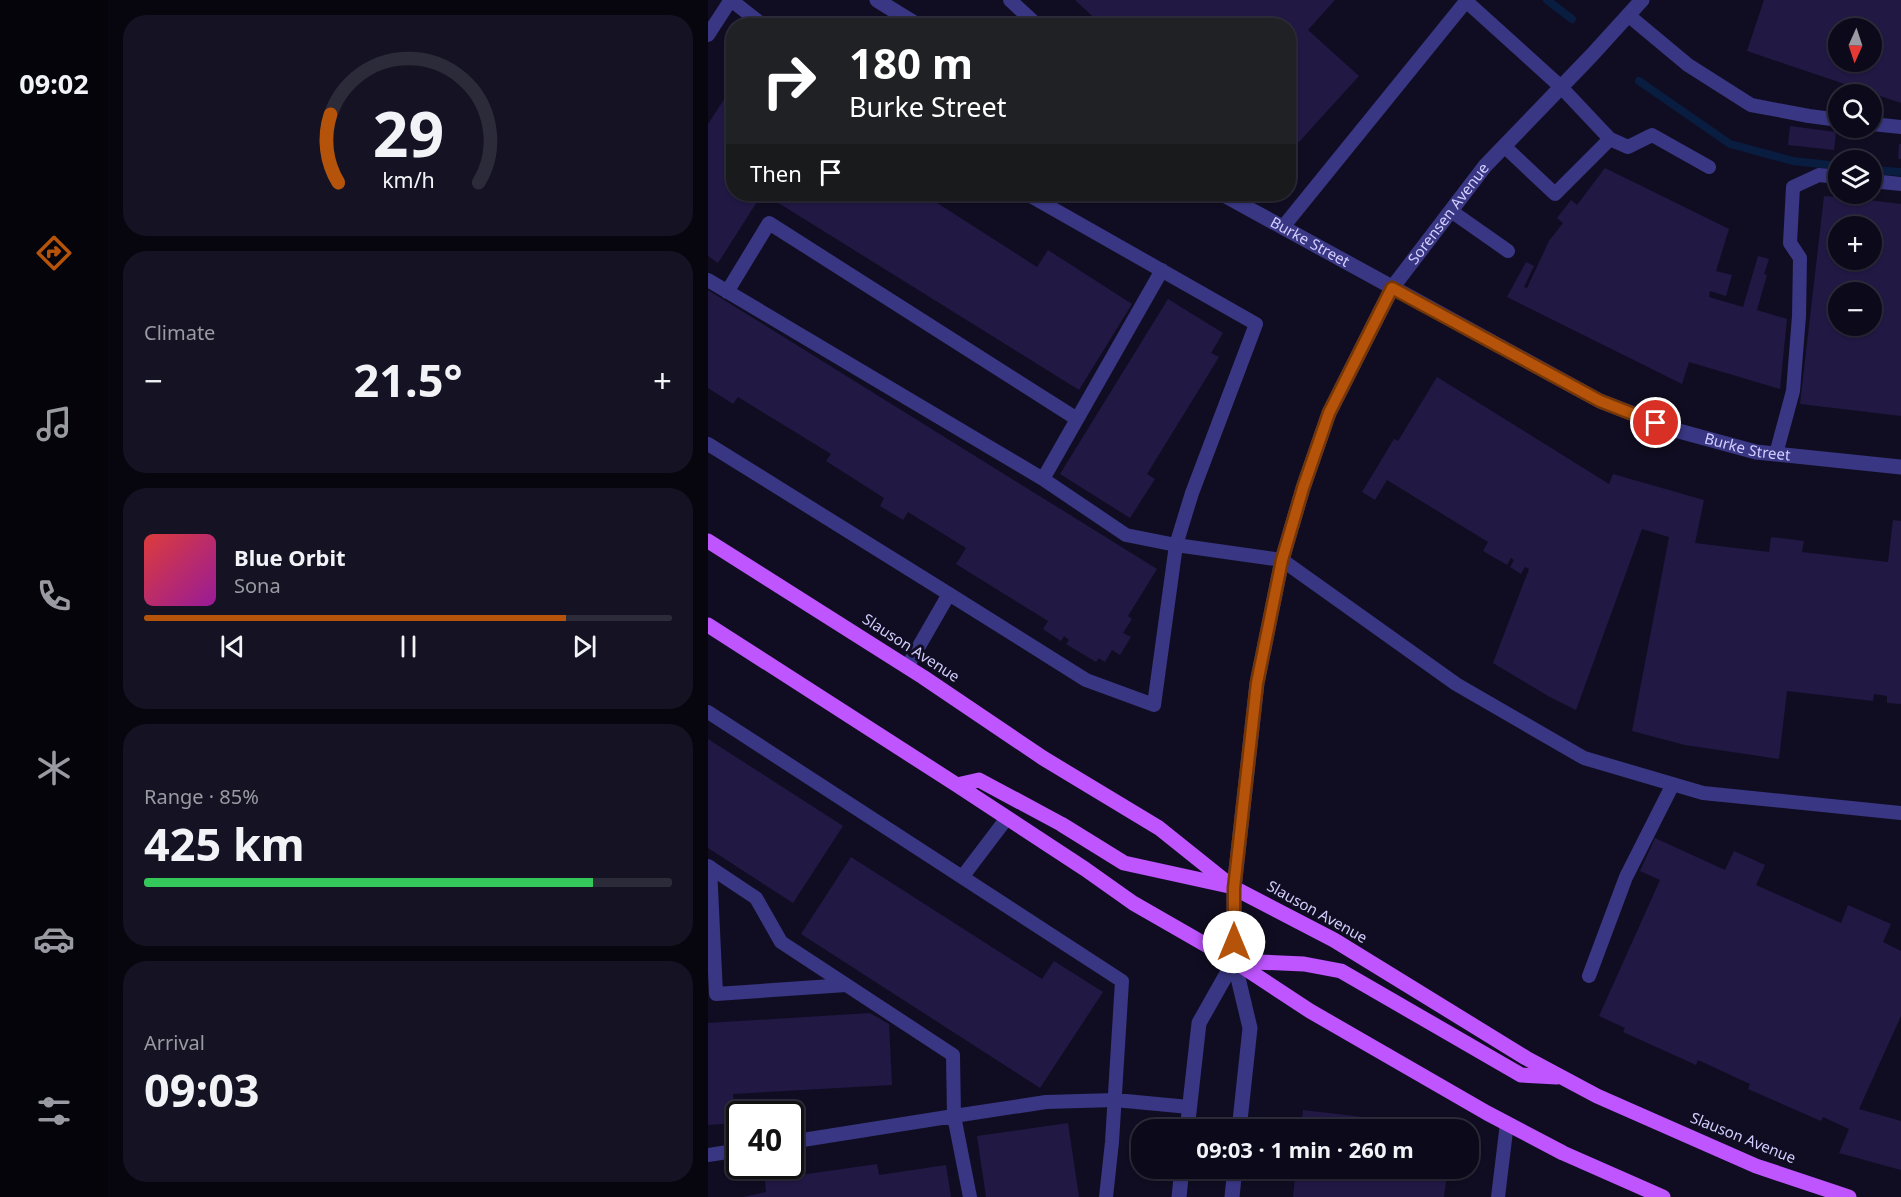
<!DOCTYPE html>
<html lang="en">
<head>
<meta charset="utf-8">
<style>
	body { margin:0; font-family:"Noto Sans",sans-serif; background:#151323; color:#f1f3f6; height:100vh; display:flex; flex-direction:column; font-size:22px; white-space:nowrap }
	* { box-sizing:border-box; margin:0 }
	p { font-size:20px; color:#9a9aa2 }
	.icon { flex:none; width:33px; height:33px; fill:none; stroke:currentColor; stroke-width:2; stroke-linecap:round; stroke-linejoin:round }
	.map { position:relative; flex:1; overflow:hidden }
	.side { display:flex; flex-direction:column; gap:15px; padding:15px; background:#07060e; width:600px }
	.side>* { flex:none }
	.top-card { position:absolute; left:18px; top:18px; width:570px; height:183px; border-radius:24px; box-shadow:0 2px 4px #0004,0 0 0 2px #2c2b39; background:#202124; color:#fff; overflow:hidden }
	.needle { width:39px; rotate:183deg }
	.buttons { position:absolute; left:1120px; top:18px; display:grid; gap:12px }
	.buttons a { display:grid; place-items:center; width:54px; height:54px; border-radius:50%; background:#0c0a1a; box-shadow:0 2px 4px #0004,0 0 0 2px #2c2b39; font-size:30px }
	.speed { position:absolute; left:18px; top:1101px; display:flex; gap:12px; font-size:30px; font-weight:700; text-align:center }
	.speed>* { display:grid; place-content:center; width:78px; height:78px; border-radius:50%; background:#0c0a1a; box-shadow:0 2px 4px #0004,0 0 0 2px #2c2b39; line-height:1 }
	.speed .limit { border:3px solid #111; border-radius:9px; background:#fff; color:#111 }
	.pin { position:absolute; display:grid; place-items:center; width:51px; height:51px; color:#fff; margin:-26px; border:3px solid #fff; border-radius:50%; box-shadow:0 2px 6px #0007 }
	.me { position:absolute; width:66px; margin:-33px; rotate:0deg; stroke-linejoin:round; filter:drop-shadow(0 0 4px #0008) }
	.turn { display:flex; align-items:center; gap:21px; height:126px; padding:0 24px; font-size:27px }
	.turn .icon { width:78px; height:78px; stroke-width:2.5 }
	.turn b { display:block; font-size:42px; line-height:51px }
	.then { display:flex; align-items:center; height:57px; padding:0 24px; background:#0003; gap:12px; font-size:22px }
	.big { font-size:45px; font-weight:700; line-height:1.1 }
	.side .card { flex:1; display:flex; flex-direction:column; justify-content:center; gap:9px; min-width:0; padding:0 21px; border-radius:24px; background:#151323 }
	.side .dial { align-items:center; gap:0 }
	.dial svg { height:156px; overflow:visible; fill:none; stroke:#2c2b39; stroke-width:7; stroke-linecap:round; text-anchor:middle }
	.dial text { fill:#f1f3f6; stroke:none }
	.song { display:flex; align-items:center; gap:18px }
	.cover { width:72px; height:72px; border-radius:9px; background:linear-gradient(135deg,hsl(0 70% 55%),hsl(300 70% 35%)) }
	.played { height:6px; border-radius:3px; background:linear-gradient(90deg,#b45309 80%,#2c2b39 80%) }
	.keys { display:flex; justify-content:space-around; direction:ltr }
	.heat { display:flex; justify-content:space-between; align-items:center; font-size:33px; direction:ltr }
	.charge { height:9px; border-radius:4px; background:linear-gradient(90deg,#34c759 85%,#2c2b39 0) }
	.trip { position:absolute; left:423px; top:1119px; width:348px; height:60px; border-radius:24px; background:#0c0a1a; box-shadow:0 2px 4px #0004,0 0 0 2px #2c2b39; font-weight:700; line-height:60px; text-align:center }
	main { display:flex; flex:1; min-height:0 }
	.dock { display:flex; flex-direction:column; width:108px; justify-content:space-around; align-items:center; background:#05040a; color:#9a9aa2 }
	.dock .icon { width:42px; height:42px }
	.dock .selected { color:#b45309 }
	.dock b { font-size:27px; color:#f1f3f6 }
	.map>svg:first-child { display:block }
	.lines { fill:none; stroke-linecap:round; stroke-linejoin:round }
	.stream { stroke:#081d40; stroke-width:8 }
	.building { fill:#211844; fill-rule:evenodd }
	.service { stroke:#393683; stroke-width:14 }
	.minor { stroke:#393683; stroke-width:15 }
	.tertiary { stroke:#393683; stroke-width:15 }
	.primary { stroke:#be55ff; stroke-width:15 }
	.route-casing { stroke:#753606; stroke-width:15 }
	.route { stroke:#b45309; stroke-width:10 }
	.labels { text-anchor:middle; stroke-width:6; stroke-linejoin:round; paint-order:stroke }
	.street-label { font-size:15px; fill:#d3ceff; stroke:#100d22 }
</style>
</head>
<body>
<main>
<nav class="dock">
<b>09:02</b>
<svg class="icon selected" aria-label="directions" viewBox="0 0 24 24"><path d="M12 3l9 9-9 9-9-9zM9 14v-3h6M13 9l2 2-2 2"/></svg>
<svg class="icon" aria-label="music" viewBox="0 0 24 24"><path d="M9 18V5l10-2v13"/><circle cx="6" cy="18" r="3"/><circle cx="16" cy="16" r="3"/></svg>
<svg class="icon" aria-label="phone" viewBox="0 0 24 24"><path d="M5 4h4l2 5-3 2q2 4 5 5l2-3 5 2v4C11 20 4 13 5 4z"/></svg>
<svg class="icon" aria-label="climate" viewBox="0 0 24 24"><path d="M12 3v18M4 7l16 10M4 17L20 7"/></svg>
<svg class="icon" aria-label="car" viewBox="0 0 24 24"><path d="M5 17H2v-5l4-1 3-4h7l3 4 3 1v5h-3M9 17h6M6 11h13"/><circle cx="7" cy="17" r="2"/><circle cx="17" cy="17" r="2"/></svg>
<svg class="icon" aria-label="filters" viewBox="0 0 24 24"><path d="M4 7h16M4 17h16"/><circle cx="9" cy="7" r="2"/><circle cx="15" cy="17" r="2"/></svg>
</nav>
<section class="side">
<div class="card dial"><svg viewBox="0 0 100 80">
<path d="M14 69A42 42 0 1 1 86 69"/>
<path d="M14 69A42 42 0 0 1 10 34" stroke="#b45309"/>
<text x="50" y="56" font-size="32" font-weight="700">29</text>
<text x="50" y="72" font-size="11">km/h</text>
</svg></div>
<div class="card"><p>Climate</p>
<div class="heat"><a>−</a><b class="big">21.5°</b><a>+</a></div>
</div>
<div class="card">
<div class="song"><i class="cover"></i><div><b>Blue Orbit</b><p>Sona</p></div></div>
<div class="played"></div>
<div class="keys"><svg class="icon" aria-label="previous" viewBox="0 0 24 24"><path d="M18 5L8 12l10 7zM5 5v14"/></svg><svg class="icon" aria-label="pause" viewBox="0 0 24 24"><path d="M8 5v14M16 5v14"/></svg><svg class="icon" aria-label="next" viewBox="0 0 24 24"><path d="M6 5l10 7-10 7zM19 5v14"/></svg></div>
</div>
<div class="card"><p>Range · 85%</p><b class="big">425 km</b><div class="charge"></div></div>
<div class="card"><p>Arrival</p><b class="big">09:03</b></div>
</section>
<div class="map">
<svg width="1193" height="1197" viewBox="0 0 1193 1197">
	<rect width="100%" height="100%" fill="#100d22"/>
	<g class="lines">
		<path class="stream" d="M 839,0 L 864,19
			M 931,81 L 1022,144 L 1085,161 L 1131,166
			M 1164,170 L 1193,172"/>
	</g>
	<path class="building" d="M 367,0 L 627,0 L 600,30 L 651,76 L 591,142 L 580,133 L 580,26 L 395,26 Z
		M 1056,0 L 1193,0 L 1193,103 L 1039,51 ZM 1131,28 L 1164,28 L 1164,62 L 1131,62 Z
		M 26,84 L 26,194 L 54,194 L 10,263 L 0,256 L 0,124 Z
		M 1082,126 L 1128,132 L 1126,150 L 1080,145 Z
		M 1191,144 L 1193,144 L 1193,159 L 1190,159 Z
		M 897,168 L 1021,229 L 1008,271 L 1024,275 L 1018,296 L 1002,291 L 1001,297 L 1035,307 L 1050,256 L 1061,259 L 1056,274 L 1059,275 L 1049,310 L 1079,319 L 1072,389 L 981,362 L 974,384 L 799,297 L 818,262 L 826,266 L 816,287 L 819,288 L 841,241 L 855,223 L 849,218 L 863,200 L 869,205 Z
		M 56,194 L 230,194 L 226,201 L 329,267 L 340,250 L 424,304 L 371,390 Z
		M 1139,194 L 1162,194 L 1161,200 L 1193,204 L 1193,416 L 1092,404 L 1116,196 L 1139,198 ZM 1131,226 L 1164,226 L 1164,260 L 1131,260 ZM 1131,292 L 1164,292 L 1164,326 L 1131,326 Z
		M 0,290 L 449,569 L 420,616 L 424,619 L 415,633 L 423,637 L 412,655 L 404,650 L 397,662 L 391,658 L 388,662 L 358,644 L 361,640 L 356,636 L 353,641 L 335,629 L 340,621 L 248,564 L 258,548 L 200,512 L 195,520 L 172,506 L 176,498 L 118,461 L 123,454 L 30,397 L 25,404 L 0,388 Z
		M 460,299 L 515,333 L 503,353 L 511,357 L 439,474 L 447,479 L 422,518 L 352,474 Z
		M 729,377 L 901,484 L 905,474 L 996,500 L 987,543 L 1061,552 L 1063,537 L 1096,541 L 1094,552 L 1180,562 L 1185,520 L 1193,521 L 1193,704 L 1179,703 L 1179,696 L 1166,694 L 1165,701 L 1079,691 L 1071,759 L 977,745 L 924,731 L 961,537 L 934,529 L 868,710 L 840,696 L 785,663 L 821,569 L 817,567 L 813,574 L 802,567 L 806,560 L 803,558 L 799,565 L 775,551 L 780,542 L 679,480 L 667,500 L 654,492 L 686,439 L 690,441 Z
		M 0,739 L 135,826 L 85,903 L 0,848 Z
		M 947,838 L 1017,870 L 1026,851 L 1057,865 L 1048,885 L 1133,923 L 1140,905 L 1183,924 L 1175,942 L 1193,951 L 1193,1016 L 1151,1109 L 1193,1121 L 1193,1170 L 1131,1153 L 1141,1129 L 1115,1117 L 1113,1121 L 1040,1089 L 1042,1084 L 990,1060 L 988,1065 L 915,1032 L 917,1028 L 891,1016 L 952,880 L 932,871 Z
		M 143,857 L 334,979 L 346,961 L 395,992 L 332,1088 L 93,934 Z
		M 162,1013 L 181,1024 L 184,1085 L 25,1094 L 27,1123 L 0,1125 L 0,1023 Z
		M 595,1110 L 689,1121 L 688,1130 L 593,1130 Z
		M 360,1123 L 371,1197 L 278,1197 L 269,1136 Z
		M 169,1164 L 171,1175 L 238,1165 L 243,1197 L 35,1197 L 58,1192 L 57,1180 Z
		M 588,1168 L 740,1168 L 736,1197 L 585,1197 Z"/>
	<g class="lines">
		<path class="service" d="M 23,0 L 56,26
			M 302,0 L 330,26
			M 758,1 L 853,87 L 902,139 L 920,147 L 944,135 L 1001,167
			M 920,15 L 980,65 L 1043,105 L 1101,116 L 1131,120
			M 0,35 L 22,1
			M 1164,124 L 1193,127
			M 796,146 L 847,194 L 902,139
			M 1164,181 L 1193,184
			M 319,194 L 548,324 L 484,493 L 468,545 L 574,560 L 748,684 L 876,758 L 995,793 L 1193,813
			M 743,211 L 800,251
			M 575,227 L 759,0
			M 0,280 L 335,479 L 454,270
			M 19,292 L 61,223 L 369,419
			M 0,444 L 241,594
			M 1068,454 L 1085,391 L 1091,316 L 1092,258 L 1082,243 L 1085,187 L 1111,175 L 1131,177
			M 199,667 L 241,594 L 378,680 L 446,705 L 468,545 L 418,535 L 335,479
			M 0,712 L 414,981 L 404,1142 L 398,1197
			M 0,866 L 48,898 L 73,942 L 245,1055 L 246,1116 L 338,1102 L 407,1100 L 481,1107
			M 2,867 L 8,994 L 138,985
			M 255,876 L 299,818
			M 881,976 L 918,877 L 965,784
			M 82,1142 L 246,1116 L 262,1197
			M 0,1155 L 32,1150
			M 790,1197 L 799,1123"/>
		<g class="minor">
			<path d="M 169,0 L 211,26"/>
			<path id="s1" d="M 514,194 L 892,401 L 967,430 L 1048,452 L 1193,467"/>
		</g>
		<g class="tertiary">
			<path d="M 479,1130 L 491,1023 L 526,961"/>
			<path id="s2" d="M 531,1130 L 542,1028 L 526,961 L 526,888 L 549,683 L 574,560 L 595,488 L 621,413 L 684,288 L 777,166 L 883,56 L 934,0"/>
			<path d="M 471,1197 L 474,1168"/>
			<path d="M 524,1197 L 527,1168"/>
		</g>
		<path class="primary" d="M 0,541 L 215,677 L 335,758 L 451,828 L 526,888 L 626,940 L 818,1058 L 889,1096 L 1048,1166 L 1141,1197
			M 0,625 L 249,785 L 377,869 L 425,903 L 526,961 L 602,1011 L 779,1113 L 855,1153 L 955,1197
			M 249,785 L 271,780 L 353,824 L 416,863 L 521,886
			M 526,961 L 596,964 L 633,971 L 813,1075 L 849,1077"/>
	</g>
	<g class="lines">
		<g class="route-casing">
			<path id="route" d="M 526,942 L 526,888 L 549,683 L 574,560 L 595,488 L 621,413 L 684,288 L 892,401 L 948,423"/>
		</g>
		<use href="#route" class="route"/>
	</g>
	<g class="labels">
		<g class="street-label">
			<text dy="5" stroke="none"><textPath href="#s2" startOffset="964">Sorensen Avenue</textPath></text>
			<text dy="5" stroke="none"><textPath href="#s1" startOffset="100">Burke Street</textPath></text>
			<text dy="5" stroke="none"><textPath href="#s1" startOffset="586">Burke Street</textPath></text>
			<text transform="translate(203 648) rotate(33)" y="5">Slauson Avenue</text>
			<text transform="translate(609 912) rotate(29)" y="5">Slauson Avenue</text>
			<text transform="translate(1035 1138) rotate(22)" y="5">Slauson Avenue</text>
		</g>
	</g>
</svg>
<div class="buttons">
<a><svg class="needle" viewBox="-14 -14 28 28"><path d="M0-13l5 13h-10z" fill="#e53935"/><path d="M0 13l5-13h-10z" fill="#9a9aa2"/></svg></a>
<a><svg class="icon" aria-label="search" viewBox="0 0 24 24"><circle cx="10" cy="10" r="6"/><path d="M15 15l6 6"/></svg></a>
<a><svg class="icon" aria-label="layers" viewBox="0 0 24 24"><path d="M12 4l9 5-9 5-9-5zM3 14l9 5 9-5"/></svg></a>
<a>+</a>
<a>−</a>
</div>
<div class="speed"><div class="limit">40</div></div>
<div class="pin" style="left:948px;top:423px;background:#d93025"><svg class="icon" aria-label="arrive" viewBox="0 0 24 24"><path d="M6 21V4h12l-3 4 3 4H6"/></svg></div>
<svg class="me" style="left:526px;top:942px" viewBox="-20 -20 40 40"><circle r="19" fill="#fff"/><path d="M0-13L10 11 0 6-10 11z" fill="#b45309"/></svg>
<div class="trip">09:03 · 1 min · 260 m</div>
<div class="top-card">
<div class="turn"><svg class="icon" aria-label="right" viewBox="0 0 24 24"><path d="M7 20v-9h11M14 6l5 5-5 5"/></svg><div><b>180 m</b>Burke Street</div></div>
<div class="then">Then<svg class="icon" aria-label="arrive" viewBox="0 0 24 24"><path d="M6 21V4h12l-3 4 3 4H6"/></svg></div>
</div>
</div>
</main>
</body>
</html>
